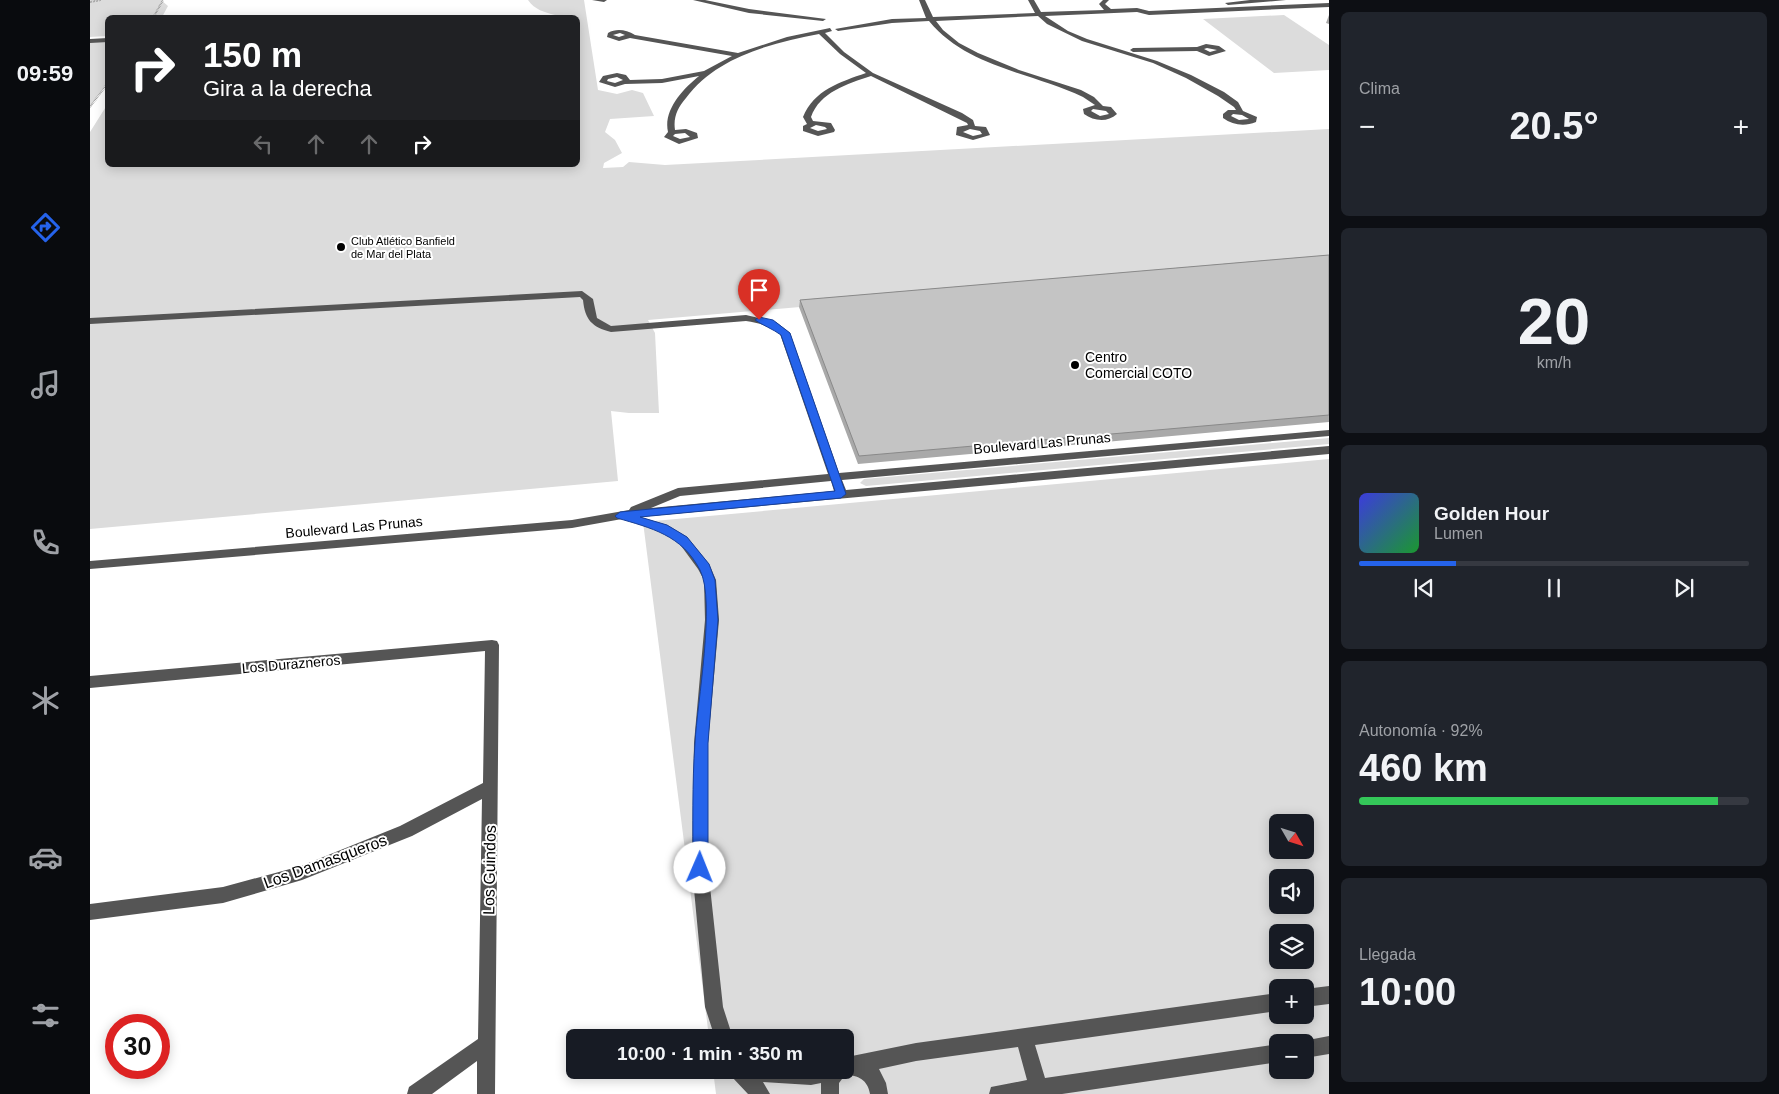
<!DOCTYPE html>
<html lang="es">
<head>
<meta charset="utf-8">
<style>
	body { margin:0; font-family:Arial,sans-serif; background:#20242c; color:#f1f3f6; height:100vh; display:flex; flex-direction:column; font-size:19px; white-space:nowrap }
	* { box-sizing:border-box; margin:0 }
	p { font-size:16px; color:#9ea1a6 }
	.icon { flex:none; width:28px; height:28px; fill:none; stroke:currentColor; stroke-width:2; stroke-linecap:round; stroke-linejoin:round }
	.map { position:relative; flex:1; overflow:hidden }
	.side { display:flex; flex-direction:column; gap:12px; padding:12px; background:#0d0f14; width:450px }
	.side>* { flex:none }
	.hud { position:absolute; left:15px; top:15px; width:475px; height:152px; border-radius:8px; box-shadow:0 2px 12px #0003; background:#202124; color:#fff; overflow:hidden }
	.needle { width:32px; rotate:129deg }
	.controls { position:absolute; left:1179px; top:814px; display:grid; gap:10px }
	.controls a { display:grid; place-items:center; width:45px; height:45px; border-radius:8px; background:#171b24; box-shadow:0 2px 12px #0003; font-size:25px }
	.speed { position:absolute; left:15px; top:1014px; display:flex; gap:10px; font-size:25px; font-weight:700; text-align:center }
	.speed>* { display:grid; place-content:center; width:65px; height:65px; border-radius:50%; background:#171b24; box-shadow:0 2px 12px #0003; line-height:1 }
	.speed .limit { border:8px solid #d22; background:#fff; color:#111 }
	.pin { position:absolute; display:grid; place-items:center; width:42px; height:42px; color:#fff; margin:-51px -21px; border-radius:50% 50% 50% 0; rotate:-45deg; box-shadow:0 0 5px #0007 }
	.pin .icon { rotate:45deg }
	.me { position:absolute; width:55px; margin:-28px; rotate:1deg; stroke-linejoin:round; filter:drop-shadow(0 0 4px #0008) }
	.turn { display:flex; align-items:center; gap:18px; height:105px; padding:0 15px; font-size:22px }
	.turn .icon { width:65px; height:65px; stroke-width:2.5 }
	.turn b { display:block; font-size:35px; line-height:42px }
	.lanes { display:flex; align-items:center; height:48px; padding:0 15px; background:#0003; justify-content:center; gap:25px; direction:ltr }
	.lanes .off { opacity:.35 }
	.big { font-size:38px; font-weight:800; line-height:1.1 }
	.side .widget { flex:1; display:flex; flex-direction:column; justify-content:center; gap:8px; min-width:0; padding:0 18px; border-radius:8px; background:#20242c }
	.side .dial { align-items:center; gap:0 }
	.dial b { font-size:65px; line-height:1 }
	.song { display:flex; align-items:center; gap:15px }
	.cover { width:60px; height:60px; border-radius:8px; background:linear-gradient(135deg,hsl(240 70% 55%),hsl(130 70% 35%)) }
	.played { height:5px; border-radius:2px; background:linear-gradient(90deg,#2563eb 25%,#363941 25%) }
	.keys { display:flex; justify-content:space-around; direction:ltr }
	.heat { display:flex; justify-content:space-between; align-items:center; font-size:28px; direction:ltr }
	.charge { height:8px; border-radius:4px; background:linear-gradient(90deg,#34c759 92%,#363941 0) }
	.trip { position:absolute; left:476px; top:1029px; width:288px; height:50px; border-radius:8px; background:#171b24; box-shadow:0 2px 12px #0003; font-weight:800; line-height:50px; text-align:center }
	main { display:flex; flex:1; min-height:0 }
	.menu { display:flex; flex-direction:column; width:90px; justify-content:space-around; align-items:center; background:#090b0e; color:#9ea1a6 }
	.menu .icon { width:35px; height:35px }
	.menu .active { color:#2563eb }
	.menu b { font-size:22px; color:#f1f3f6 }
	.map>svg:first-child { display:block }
	.green { fill:#dcdcdc; fill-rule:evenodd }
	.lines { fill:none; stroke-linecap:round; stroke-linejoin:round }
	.path { stroke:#777; stroke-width:2; stroke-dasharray:0.5 1; stroke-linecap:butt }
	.minor { fill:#555; fill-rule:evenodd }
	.wall { fill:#a9a9a9 }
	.building { fill:#c4c4c4; stroke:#898989 }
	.route { fill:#2563eb; stroke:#184099 }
	.poi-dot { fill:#000; stroke:#fff; stroke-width:2 }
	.labels { text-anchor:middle; stroke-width:4; stroke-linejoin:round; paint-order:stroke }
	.far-poi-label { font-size:11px; fill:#000; stroke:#fff; text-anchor:start }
	.poi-label { font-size:14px; fill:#000; stroke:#fff; text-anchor:start }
	.street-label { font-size:14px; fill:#000; stroke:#fff }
	.near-street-label { font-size:16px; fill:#000; stroke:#fff }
</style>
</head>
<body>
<main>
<nav class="menu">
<b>09:59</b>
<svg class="icon active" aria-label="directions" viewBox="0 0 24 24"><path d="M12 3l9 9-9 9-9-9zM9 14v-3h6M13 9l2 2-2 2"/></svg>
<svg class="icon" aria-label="music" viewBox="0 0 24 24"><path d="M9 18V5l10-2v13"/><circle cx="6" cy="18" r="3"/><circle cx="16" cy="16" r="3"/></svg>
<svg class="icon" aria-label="phone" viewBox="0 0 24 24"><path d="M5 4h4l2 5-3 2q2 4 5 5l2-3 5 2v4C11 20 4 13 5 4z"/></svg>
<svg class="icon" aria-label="climate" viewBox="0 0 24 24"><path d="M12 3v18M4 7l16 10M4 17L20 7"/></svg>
<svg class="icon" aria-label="car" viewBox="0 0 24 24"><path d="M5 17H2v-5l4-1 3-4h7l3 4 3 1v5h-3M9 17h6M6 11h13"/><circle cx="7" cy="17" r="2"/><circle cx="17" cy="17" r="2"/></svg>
<svg class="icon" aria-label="filters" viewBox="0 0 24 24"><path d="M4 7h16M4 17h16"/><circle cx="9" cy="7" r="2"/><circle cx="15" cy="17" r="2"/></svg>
</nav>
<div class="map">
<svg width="1239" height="1094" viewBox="0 0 1239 1094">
	<rect width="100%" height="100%" fill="#fff"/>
	<path class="green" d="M 0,0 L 71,0 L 78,6 L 72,17 L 18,18 L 17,36 L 0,37 Z
		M 438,0 L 494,0 L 508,90 L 527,94 L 542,90 L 553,93 L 564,116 L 520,119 L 515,132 L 525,140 L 532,153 L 514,163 L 513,168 L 533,167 L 539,162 L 575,165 L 1239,129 L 1239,262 L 558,320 L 565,333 L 569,413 L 539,413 L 521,411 L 528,481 L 0,529 L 0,132 L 17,105 L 18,165 L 488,165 L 488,18 L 464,17 L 465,15 C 454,12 445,10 438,0 Z
		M 1194,15 L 1239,45 L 1239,70 L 1184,73 L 1113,19 Z
		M 17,40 L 17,83 L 0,107 L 0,41 Z
		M 1239,438 L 1239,444 L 776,486 L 770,483 L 774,479 Z
		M 1239,459 L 1239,1094 L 626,1094 L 623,1070 L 755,1070 L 755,1038 L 619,1037 L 553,522 ZM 1188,822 L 1215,822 L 1215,850 L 1188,850 ZM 1188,878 L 1215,878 L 1215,905 L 1188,905 ZM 1188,932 L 1215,932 L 1215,960 L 1188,960 ZM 1188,988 L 1215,988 L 1215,1015 L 1188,1015 ZM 1188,1042 L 1215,1042 L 1215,1070 L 1188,1070 Z"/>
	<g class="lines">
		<path class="path" d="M 0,2 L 11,0
			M 63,18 L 73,0
			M 0,107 L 18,83"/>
		<path class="minor" d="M 502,0 L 517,0 L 514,2 Z
			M 603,0 L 615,0 L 659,9 L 736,19 L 733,21 L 659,13 Z
			M 829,0 L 835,0 L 843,17 L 945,13 L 938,0 L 944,0 L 951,12 L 1014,10 L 1009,4 L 1013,0 L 1019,0 L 1015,4 L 1021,9 L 1047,8 L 1059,11 L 1239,3 L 1239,7 L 1059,15 L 1047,12 L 955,16 L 978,31 L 997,39 L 1067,61 L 1101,75 L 1134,92 L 1148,102 L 1153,111 L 1167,117 L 1166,122 C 1154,127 1143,125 1133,118 L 1133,114 L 1138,110 L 1146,110 L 1144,107 L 1128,96 L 1096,78 L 1063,63 L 992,41 L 957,24 L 948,16 L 846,21 L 853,30 L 869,43 L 888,53 L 929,70 L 991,90 L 1004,97 L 1013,106 L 1021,107 L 1027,114 C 1017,123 1004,121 994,114 L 993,109 L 1005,105 L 993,97 C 941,72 878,68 839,21 L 802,23 L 748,31 L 745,29 L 802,19 L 836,18 ZM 1003,109 L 1016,111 L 1019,114 L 1010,116 L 1001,111 ZM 1143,114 L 1152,115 L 1159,119 L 1149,120 L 1141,116 Z
			M 1160,0 L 1196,0 L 1138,5 L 1135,3 Z
			M 740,28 L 742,31 L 735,33 L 754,52 L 783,73 L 872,113 L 883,120 L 885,126 L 896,127 L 900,135 L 883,140 L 866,135 L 867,127 L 878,125 L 877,123 L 781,76 C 757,84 730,92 721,117 L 723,121 L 741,123 L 745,130 L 744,132 L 728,136 L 713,131 L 713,126 L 717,124 L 713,117 C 724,90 750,82 776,73 L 750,54 L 729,34 C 682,43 626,57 596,98 C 588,107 583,117 585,130 L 596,129 L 607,133 L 608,138 L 589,144 L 574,137 L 578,132 C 573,110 593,89 609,76 L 572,83 L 535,84 L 525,87 L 509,82 L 513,76 L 527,73 L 536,75 L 540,80 L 572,79 L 614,71 L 642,56 L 540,38 L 529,41 L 517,37 L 518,33 C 527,28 536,30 545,35 L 648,53 L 697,37 ZM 530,33 L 535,35 L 529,37 L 523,35 ZM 527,77 L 533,80 L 525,83 L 517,81 L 518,79 ZM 726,125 L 735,127 L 737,129 L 728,131 L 720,128 ZM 880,129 L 890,131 L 892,134 L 883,136 L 873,132 ZM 595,133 L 600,137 L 590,139 L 583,136 L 585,134 Z
			M 18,38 L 18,42 L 0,43 L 0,39 Z
			M 1116,44 L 1129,46 L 1136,51 L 1119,56 L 1107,51 L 1043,52 L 1040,50 L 1043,48 L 1107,47 ZM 1117,48 L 1127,50 L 1120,52 L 1114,49 Z
			M 492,291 L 503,299 L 507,318 L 521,326 L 656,315 L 686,322 L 700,333 L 749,473 L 1239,430 L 1239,436 L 752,480 L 756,490 L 1239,446 L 1239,454 L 550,517 L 577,525 L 597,537 L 619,564 L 626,580 L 629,620 L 618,743 L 618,868 L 633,1007 L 643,1038 L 625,1038 L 615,1007 L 602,868 L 604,743 L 615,620 L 614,580 L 608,569 L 589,543 L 569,531 L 532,519 L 482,528 L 0,569 L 0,561 L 482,520 L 539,510 L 541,507 L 588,488 L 738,474 L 690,334 C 680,326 669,323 656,321 L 521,332 C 502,327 495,320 493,300 L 490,297 L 0,324 L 0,318 ZM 741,481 L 744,491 L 561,508 L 590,496 Z
			M 402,640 L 407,641 L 409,645 L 405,1094 L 387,1094 L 387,1061 L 342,1094 L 317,1094 L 319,1087 L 388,1039 L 392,799 L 322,836 L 212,880 L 133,903 L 0,920 L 0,904 L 133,887 L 211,866 L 310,826 L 393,783 L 395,651 L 0,688 L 0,676 Z
			M 1239,986 L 1239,1004 L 1215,1007 L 1215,989 Z
			M 1188,993 L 1188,1011 L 945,1045 L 955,1078 L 1188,1044 L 1188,1062 L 972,1094 L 899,1094 L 901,1087 L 937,1080 L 928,1047 L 826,1061 L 789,1069 L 796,1083 L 798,1094 L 780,1094 C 778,1080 768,1075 755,1075 L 749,1083 L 749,1094 L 731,1094 L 731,1083 L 721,1085 L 673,1082 L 680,1094 L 658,1094 L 642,1077 L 640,1070 L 755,1070 L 755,1058 L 757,1057 L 826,1043 Z
			M 1239,1036 L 1239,1054 L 1215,1058 L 1215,1042 L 1208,1042 Z"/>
	</g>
	<path class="wall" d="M 1239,15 L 1239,24 L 1236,23 Z
		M 1239,255 L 1239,422 L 768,464 L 709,307 L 710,300 Z"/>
	<path class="building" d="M 1239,255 L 1239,415 L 769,456 L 710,300 Z"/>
	<path class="route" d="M 669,317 L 683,320 L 700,333 L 756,494 L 751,498 L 550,517 L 577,525 L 597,537 L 619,564 L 625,580 L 628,620 L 618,743 L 618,868 L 615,872 L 610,874 L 605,872 L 603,868 C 603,826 602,784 605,743 C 607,703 626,602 610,570 C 592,535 561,528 527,518 L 525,516 L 530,512 L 745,491 L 691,335 C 683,329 672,325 665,320 Z"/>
	<g class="poi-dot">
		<circle cx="251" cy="247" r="5"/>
		<circle cx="985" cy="365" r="5"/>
	</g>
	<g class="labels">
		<g class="far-poi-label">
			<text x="261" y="245">Club Atlético Banfield<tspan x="261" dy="13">de Mar del Plata</tspan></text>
		</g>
		<g class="poi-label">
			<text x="995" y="362">Centro<tspan x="995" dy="16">Comercial COTO</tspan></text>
		</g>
		<g class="street-label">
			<text transform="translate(952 443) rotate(-5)" y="5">Boulevard Las Prunas</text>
			<text transform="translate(264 527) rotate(-5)" y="5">Boulevard Las Prunas</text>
			<text transform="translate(201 664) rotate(-5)" y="5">Los Durazneros</text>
		</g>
		<g class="near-street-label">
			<text transform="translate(235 861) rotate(-20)" y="6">Los Damasqueros</text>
			<text transform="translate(399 870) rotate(-89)" y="6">Los Guindos</text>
		</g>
	</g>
</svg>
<div class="controls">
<a><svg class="needle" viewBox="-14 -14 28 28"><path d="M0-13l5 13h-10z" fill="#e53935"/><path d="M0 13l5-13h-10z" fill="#9ea1a6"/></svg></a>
<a><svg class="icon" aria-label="sound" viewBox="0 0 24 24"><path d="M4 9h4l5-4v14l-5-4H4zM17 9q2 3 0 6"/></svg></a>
<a><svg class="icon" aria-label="layers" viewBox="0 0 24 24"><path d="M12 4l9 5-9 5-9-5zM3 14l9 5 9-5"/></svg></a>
<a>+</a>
<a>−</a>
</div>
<div class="speed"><div class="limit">30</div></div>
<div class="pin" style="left:669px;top:320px;background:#d93025"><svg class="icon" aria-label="arrive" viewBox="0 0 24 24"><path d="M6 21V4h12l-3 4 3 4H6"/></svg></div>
<svg class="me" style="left:610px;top:868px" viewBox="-20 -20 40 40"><circle r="19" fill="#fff"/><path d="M0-13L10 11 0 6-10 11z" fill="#2563eb"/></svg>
<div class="trip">10:00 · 1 min · 350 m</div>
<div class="hud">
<div class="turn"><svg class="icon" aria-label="right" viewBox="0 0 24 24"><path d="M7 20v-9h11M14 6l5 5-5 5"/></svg><div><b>150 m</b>Gira a la derecha</div></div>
<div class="lanes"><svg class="icon off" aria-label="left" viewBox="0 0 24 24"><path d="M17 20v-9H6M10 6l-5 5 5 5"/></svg><svg class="icon off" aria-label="ahead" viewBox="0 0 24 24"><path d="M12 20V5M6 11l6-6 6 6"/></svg><svg class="icon off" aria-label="ahead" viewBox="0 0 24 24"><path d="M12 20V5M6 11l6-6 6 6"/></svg><svg class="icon" aria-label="right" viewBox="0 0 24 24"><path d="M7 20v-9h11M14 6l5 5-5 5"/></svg></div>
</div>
</div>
<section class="side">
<div class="widget"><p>Clima</p>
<div class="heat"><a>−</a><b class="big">20.5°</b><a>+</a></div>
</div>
<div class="widget dial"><b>20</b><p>km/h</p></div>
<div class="widget">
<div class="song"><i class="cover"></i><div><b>Golden Hour</b><p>Lumen</p></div></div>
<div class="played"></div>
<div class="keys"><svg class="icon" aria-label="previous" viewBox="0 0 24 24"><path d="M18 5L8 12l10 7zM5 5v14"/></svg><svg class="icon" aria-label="pause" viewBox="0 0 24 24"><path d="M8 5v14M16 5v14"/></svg><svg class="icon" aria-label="next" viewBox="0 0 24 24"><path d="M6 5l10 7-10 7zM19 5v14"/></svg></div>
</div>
<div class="widget"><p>Autonomía · 92%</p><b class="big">460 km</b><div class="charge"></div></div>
<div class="widget"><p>Llegada</p><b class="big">10:00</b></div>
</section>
</main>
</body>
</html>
